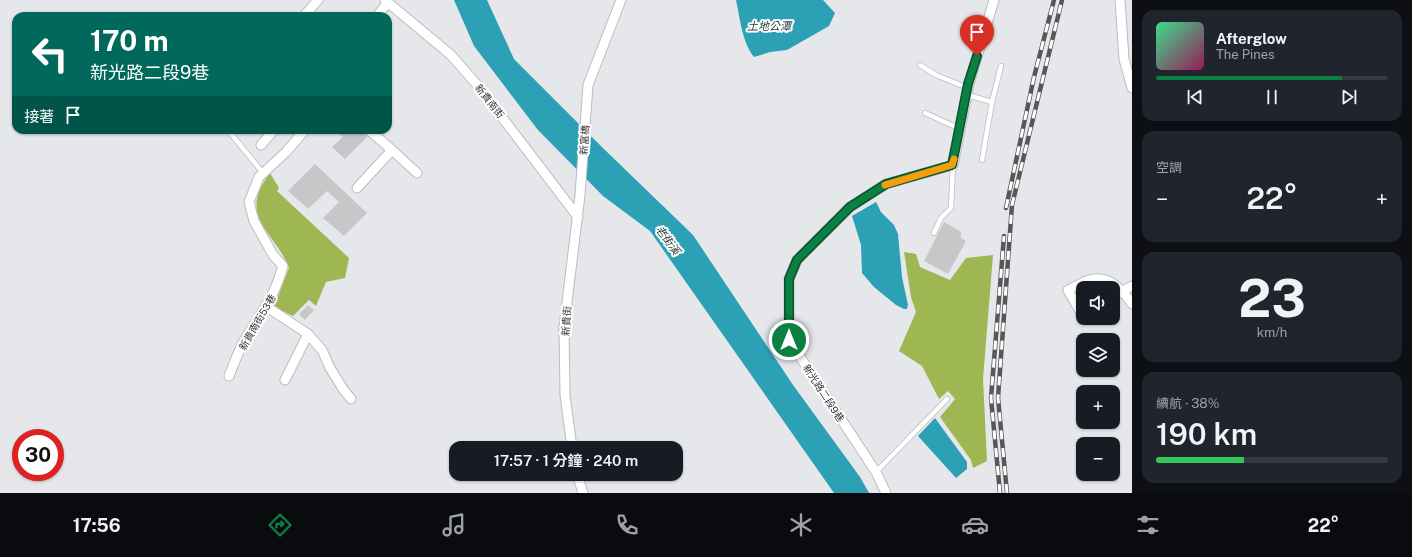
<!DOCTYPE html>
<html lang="zh-TW">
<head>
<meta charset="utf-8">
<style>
	body { margin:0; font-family:"Public Sans","Noto Sans TC",sans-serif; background:#20242c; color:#f1f3f6; height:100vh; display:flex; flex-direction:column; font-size:15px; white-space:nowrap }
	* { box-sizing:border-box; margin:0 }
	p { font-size:13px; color:#9ea1a6 }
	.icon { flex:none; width:22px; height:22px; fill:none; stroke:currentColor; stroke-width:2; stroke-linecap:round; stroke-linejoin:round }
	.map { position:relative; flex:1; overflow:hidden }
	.sheet { display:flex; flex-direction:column; gap:10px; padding:10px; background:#0d0f14; width:280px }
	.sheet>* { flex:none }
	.guide { position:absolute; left:12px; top:12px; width:380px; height:122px; border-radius:12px; box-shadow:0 1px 3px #0004; background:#00695c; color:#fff; overflow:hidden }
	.buttons { position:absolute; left:1076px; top:281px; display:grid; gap:8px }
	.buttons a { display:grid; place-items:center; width:44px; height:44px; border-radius:8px; background:#171b24; box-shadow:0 1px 3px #0004; font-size:20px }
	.speed { position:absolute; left:12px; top:429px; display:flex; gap:8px; font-size:20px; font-weight:700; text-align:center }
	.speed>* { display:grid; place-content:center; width:52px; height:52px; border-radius:50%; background:#171b24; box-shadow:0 1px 3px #0004; line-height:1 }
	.speed .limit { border:6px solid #d22; background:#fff; color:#111 }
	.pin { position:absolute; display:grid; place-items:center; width:34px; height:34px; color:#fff; margin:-41px -17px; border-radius:50% 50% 50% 0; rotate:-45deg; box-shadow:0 0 4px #0007 }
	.pin .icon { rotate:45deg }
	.me { position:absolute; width:44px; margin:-22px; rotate:0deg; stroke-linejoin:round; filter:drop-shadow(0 0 3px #0008) }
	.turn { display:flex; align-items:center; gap:14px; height:84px; padding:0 12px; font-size:18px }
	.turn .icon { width:52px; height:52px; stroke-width:2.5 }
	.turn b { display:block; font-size:28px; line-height:34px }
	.then { display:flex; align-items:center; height:38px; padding:0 12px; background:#0003; gap:8px; font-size:15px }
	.big { font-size:30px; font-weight:600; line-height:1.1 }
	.sheet .widget { flex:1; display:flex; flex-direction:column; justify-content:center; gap:6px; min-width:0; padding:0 14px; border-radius:12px; background:#20242c }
	.sheet .dial { align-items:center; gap:0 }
	.dial b { font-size:52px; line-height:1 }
	.song { display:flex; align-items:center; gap:12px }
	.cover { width:48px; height:48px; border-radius:6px; background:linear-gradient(135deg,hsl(150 70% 55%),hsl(330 70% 35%)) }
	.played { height:4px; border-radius:2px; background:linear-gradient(90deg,#0b8043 80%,#363941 80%) }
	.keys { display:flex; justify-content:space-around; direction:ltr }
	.heat { display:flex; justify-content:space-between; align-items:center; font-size:22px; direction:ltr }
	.charge { height:6px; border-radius:3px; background:linear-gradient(90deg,#34c759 38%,#363941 0) }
	.trip { position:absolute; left:449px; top:441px; width:234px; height:40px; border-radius:12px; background:#171b24; box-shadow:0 1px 3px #0004; font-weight:600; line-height:40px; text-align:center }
	.tabs { display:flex; height:64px; justify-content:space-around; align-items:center; background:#090b0e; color:#9ea1a6 }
	.tabs .icon { width:28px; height:28px }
	.tabs .selected { color:#0b8043 }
	.tabs b { font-size:18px; color:#f1f3f6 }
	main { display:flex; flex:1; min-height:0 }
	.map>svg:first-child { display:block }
	.forest { fill:#9eb753 }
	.water { fill:#2ca1b6 }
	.building { fill:#c8c6c9 }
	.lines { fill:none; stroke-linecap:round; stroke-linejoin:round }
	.service-casing { stroke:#bcbcc0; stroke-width:6 }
	.minor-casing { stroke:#bcbcc0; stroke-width:11 }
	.service { stroke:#fff; stroke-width:4.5 }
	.minor { stroke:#fff; stroke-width:9 }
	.rail-casing { stroke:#565759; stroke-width:4.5 }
	.rail { stroke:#fff; stroke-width:3; stroke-dasharray:9; stroke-linecap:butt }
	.route-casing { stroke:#07532c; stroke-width:10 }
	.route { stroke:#0b8043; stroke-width:7 }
	.slow { stroke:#f59e0b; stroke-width:7 }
	.labels { text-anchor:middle; stroke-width:4; stroke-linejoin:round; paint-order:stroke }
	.street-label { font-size:10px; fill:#323334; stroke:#fff }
	.water-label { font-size:11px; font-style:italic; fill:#1e363b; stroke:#fff }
</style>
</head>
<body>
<main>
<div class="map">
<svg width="1132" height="493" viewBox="0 0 1132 493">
	<rect width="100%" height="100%" fill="#e6e7eb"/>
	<path class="forest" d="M 270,173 L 279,188 L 277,191 L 349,258 L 345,278 L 326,282 L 316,306 L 309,300 L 293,316 L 274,307 L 289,268 C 275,231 236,218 270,173 Z
		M 904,252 L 916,254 L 920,267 L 950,280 L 966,258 L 993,255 L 983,379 L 987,461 L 973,468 L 971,460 L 940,417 L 955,399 L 948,391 L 939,399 L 922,366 L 899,351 L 916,312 L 911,297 Z"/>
	<path class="water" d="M 454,0 L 487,0 L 514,59 L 605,150 L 693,235 L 793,385 L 860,477 L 869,493 L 834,493 L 650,231 L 603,196 L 538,130 L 474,46 Z
		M 736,0 L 823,0 L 835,13 L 829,26 L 787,50 L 770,52 L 754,57 C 742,42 740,18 736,0 Z
		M 876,202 L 881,212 L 894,225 L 898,234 L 902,277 L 908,305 L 907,309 L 904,309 L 896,305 L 874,287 L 862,273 L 861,245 L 852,216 Z
		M 935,418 L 967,462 L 967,469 L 956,478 L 918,436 Z"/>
	<path class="building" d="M 335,130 L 360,130 L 367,137 L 345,159 L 332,147 L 343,137 Z
		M 315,164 L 367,213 L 344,236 L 323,218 L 339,202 L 327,191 L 308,209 L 288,191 Z
		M 944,222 L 961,232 L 961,238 L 966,241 L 948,274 L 924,261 Z
		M 308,305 L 314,310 L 305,320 L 299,314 Z"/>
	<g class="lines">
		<g class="service-casing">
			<path id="service" d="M 920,65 L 936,75 L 968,88
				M 967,95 L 992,102 L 982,160
				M 992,102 L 1001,66
				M 925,113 L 960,129
				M 228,130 L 263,173
				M 934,233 L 941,218 L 951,208 L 953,165
				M 876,472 L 947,399"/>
		</g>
		<g class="minor-casing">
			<path id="minor" d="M 385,0 L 451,55 L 479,87 L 578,217
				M 1120,0 L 1124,59 L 1132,88
				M 304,16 L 318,0
				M 377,16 L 388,2
				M 261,145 L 274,130
				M 392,150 L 417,173
				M 357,188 L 392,150 L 369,130
				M 1113,296 L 1132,286
				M 267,307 L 308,334 L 322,350 L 330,368 L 343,389 L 351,399
				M 1083,312 L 1081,313 L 1068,290 C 1076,287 1086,279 1094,279 C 1111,277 1124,292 1132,304
				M 229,376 C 234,364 238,352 244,341 C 260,313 274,299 283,266 L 273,255 L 254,221 L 249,202 L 259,177 L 286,152 L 305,130
				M 285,380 L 308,334
				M 572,448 L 565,395 L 564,327 L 580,195 L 588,85 L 621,0
				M 577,474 L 583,493
				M 886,493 L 876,472 L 789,340 L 789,279 L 797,260 L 850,207 L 886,184 L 953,165 L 969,84 L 994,0"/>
		</g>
		<use href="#service" class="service"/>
		<use href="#minor" class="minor"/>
		<g class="rail-casing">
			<path id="rail" d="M 1006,208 L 1034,77 L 1054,0
				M 1000,493 L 991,398 L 1004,236
				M 1007,493 L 998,398 L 1012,205 L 1062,0"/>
		</g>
		<use href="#rail" class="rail"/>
	</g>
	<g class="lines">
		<g class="route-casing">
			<path id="route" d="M 789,340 L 789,279 L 797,260 L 850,207 L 886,184 L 952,165 L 968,84 L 977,56"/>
		</g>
		<use href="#route" class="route"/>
		<path class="slow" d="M 885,185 L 952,165 L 954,159"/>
	</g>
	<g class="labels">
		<g class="street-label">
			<text transform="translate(490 101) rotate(52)" y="4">新貴南街</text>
			<text transform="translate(584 140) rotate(-86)" y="4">新富橋</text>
			<text transform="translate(566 321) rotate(-86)" y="4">新貴街</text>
			<text transform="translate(257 322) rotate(-60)" y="4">新貴南街53巷</text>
			<text transform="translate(824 393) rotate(57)" y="4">新光路二段9巷</text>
		</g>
		<g class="water-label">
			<text x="769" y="30">土地公潭</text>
			<text transform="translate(668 240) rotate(53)" y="4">老街溪</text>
		</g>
	</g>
</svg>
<div class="buttons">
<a><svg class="icon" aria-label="sound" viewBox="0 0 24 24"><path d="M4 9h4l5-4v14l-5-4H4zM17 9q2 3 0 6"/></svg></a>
<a><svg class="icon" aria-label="layers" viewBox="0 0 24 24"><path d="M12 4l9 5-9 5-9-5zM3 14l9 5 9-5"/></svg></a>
<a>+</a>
<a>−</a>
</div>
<div class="speed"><div class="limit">30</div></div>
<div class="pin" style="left:977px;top:56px;background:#d93025"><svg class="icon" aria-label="arrive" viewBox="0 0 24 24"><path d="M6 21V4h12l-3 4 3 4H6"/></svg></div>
<svg class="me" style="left:789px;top:340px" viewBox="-20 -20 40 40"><circle r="17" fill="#0b8043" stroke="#fff" stroke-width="3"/><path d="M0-11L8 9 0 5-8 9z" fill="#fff"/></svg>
<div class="trip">17:57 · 1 分鐘 · 240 m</div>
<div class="guide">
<div class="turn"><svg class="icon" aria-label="left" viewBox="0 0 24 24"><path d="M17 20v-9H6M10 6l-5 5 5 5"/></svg><div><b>170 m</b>新光路二段9巷</div></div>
<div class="then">接著<svg class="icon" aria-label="arrive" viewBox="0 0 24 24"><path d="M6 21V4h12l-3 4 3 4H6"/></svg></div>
</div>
</div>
<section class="sheet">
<div class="widget">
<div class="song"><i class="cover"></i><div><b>Afterglow</b><p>The Pines</p></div></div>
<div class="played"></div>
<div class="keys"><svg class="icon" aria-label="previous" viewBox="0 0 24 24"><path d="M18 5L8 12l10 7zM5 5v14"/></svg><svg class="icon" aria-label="pause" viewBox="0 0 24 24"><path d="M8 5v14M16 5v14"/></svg><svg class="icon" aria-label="next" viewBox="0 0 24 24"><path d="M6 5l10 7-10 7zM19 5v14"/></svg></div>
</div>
<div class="widget"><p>空調</p>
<div class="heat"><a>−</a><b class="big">22°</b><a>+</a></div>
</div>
<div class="widget dial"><b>23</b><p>km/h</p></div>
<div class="widget"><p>續航 · 38%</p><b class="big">190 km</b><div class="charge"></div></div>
</section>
</main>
<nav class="tabs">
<b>17:56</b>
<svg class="icon selected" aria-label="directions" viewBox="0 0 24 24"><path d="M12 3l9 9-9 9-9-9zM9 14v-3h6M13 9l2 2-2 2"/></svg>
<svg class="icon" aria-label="music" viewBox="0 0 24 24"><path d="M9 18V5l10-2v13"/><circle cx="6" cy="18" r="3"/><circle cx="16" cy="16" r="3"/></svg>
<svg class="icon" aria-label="phone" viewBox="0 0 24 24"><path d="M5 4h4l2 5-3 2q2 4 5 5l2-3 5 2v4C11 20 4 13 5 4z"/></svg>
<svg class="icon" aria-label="climate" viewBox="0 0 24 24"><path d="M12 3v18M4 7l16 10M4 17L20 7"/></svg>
<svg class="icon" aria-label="car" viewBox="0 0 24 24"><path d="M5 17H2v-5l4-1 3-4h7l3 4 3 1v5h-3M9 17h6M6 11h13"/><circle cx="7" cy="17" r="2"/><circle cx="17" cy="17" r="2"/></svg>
<svg class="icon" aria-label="filters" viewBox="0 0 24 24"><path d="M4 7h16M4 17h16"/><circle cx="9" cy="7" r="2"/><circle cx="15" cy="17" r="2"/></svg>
<b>22°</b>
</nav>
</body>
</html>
